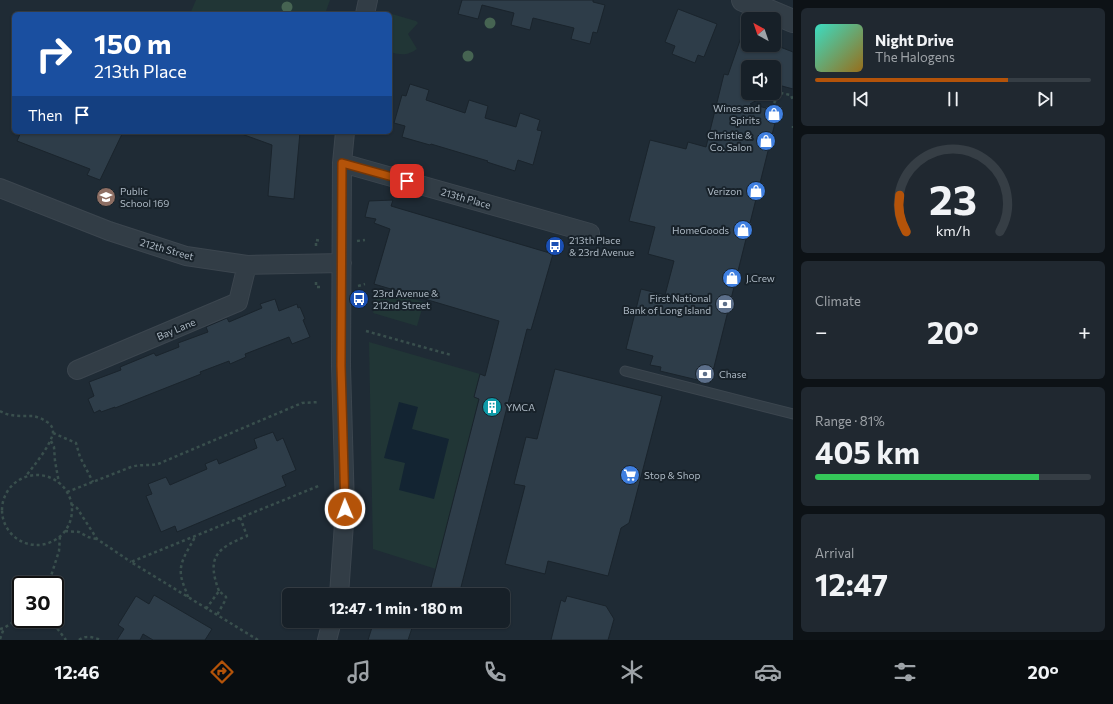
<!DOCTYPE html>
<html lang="en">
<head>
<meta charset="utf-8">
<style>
	body { margin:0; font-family:Commissioner,sans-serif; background:#202830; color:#f1f3f6; height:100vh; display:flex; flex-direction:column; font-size:15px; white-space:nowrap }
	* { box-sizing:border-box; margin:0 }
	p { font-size:13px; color:#9ea3a8 }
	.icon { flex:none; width:22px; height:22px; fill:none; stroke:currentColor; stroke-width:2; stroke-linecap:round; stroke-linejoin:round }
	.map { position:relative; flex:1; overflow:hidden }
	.details { display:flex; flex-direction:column; gap:8px; padding:8px; background:#0d1216; width:320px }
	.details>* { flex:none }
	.guide { position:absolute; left:12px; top:12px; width:380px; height:122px; border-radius:6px; box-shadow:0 1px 3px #0004,0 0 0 1px #363e45; background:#1a4fa0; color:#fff; overflow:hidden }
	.needle { width:26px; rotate:320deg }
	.buttons { position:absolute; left:741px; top:12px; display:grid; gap:8px }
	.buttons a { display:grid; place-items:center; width:40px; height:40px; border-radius:6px; background:#172028; box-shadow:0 1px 3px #0004,0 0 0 1px #363e45; font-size:20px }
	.speed { position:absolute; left:12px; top:576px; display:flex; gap:8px; font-size:20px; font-weight:700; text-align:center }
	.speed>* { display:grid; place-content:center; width:52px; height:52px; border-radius:50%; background:#172028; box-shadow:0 1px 3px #0004,0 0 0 1px #363e45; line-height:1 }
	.speed .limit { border:2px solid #111; border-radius:6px; background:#fff; color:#111 }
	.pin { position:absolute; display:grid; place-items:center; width:34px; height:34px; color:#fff; margin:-17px; border-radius:8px; box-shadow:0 2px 6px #0006 }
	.me { position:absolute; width:44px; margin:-22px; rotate:359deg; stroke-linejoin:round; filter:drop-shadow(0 0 3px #0008) }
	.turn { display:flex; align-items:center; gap:14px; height:84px; padding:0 16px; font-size:18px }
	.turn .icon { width:52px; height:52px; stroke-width:2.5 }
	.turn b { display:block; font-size:28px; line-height:34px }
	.then { display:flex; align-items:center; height:38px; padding:0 16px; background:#0003; gap:8px; font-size:15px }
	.big { font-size:30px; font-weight:700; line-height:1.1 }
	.details .tile { flex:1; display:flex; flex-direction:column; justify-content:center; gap:6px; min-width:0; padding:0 14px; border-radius:6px; background:#202830 }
	.details .dial { align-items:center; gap:0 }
	.dial svg { height:104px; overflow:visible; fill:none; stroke:#363e45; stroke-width:7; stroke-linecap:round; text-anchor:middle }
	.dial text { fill:#f1f3f6; stroke:none }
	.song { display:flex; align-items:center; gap:12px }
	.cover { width:48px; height:48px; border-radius:6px; background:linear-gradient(135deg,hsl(170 70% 55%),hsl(40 70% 35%)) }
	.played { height:4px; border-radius:2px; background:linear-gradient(90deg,#b45309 70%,#363e45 70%) }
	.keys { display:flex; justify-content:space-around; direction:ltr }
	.heat { display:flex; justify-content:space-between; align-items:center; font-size:22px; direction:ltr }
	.charge { height:6px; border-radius:3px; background:linear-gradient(90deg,#34c759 81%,#363e45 0) }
	.trip { position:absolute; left:282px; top:588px; width:228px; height:40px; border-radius:6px; background:#172028; box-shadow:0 1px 3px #0004,0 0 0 1px #363e45; font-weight:700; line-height:40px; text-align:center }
	.dock { display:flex; height:64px; justify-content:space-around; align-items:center; background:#090d10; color:#9ea3a8 }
	.dock .icon { width:28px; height:28px }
	.dock .current { color:#b45309 }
	.dock b { font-size:18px; color:#f1f3f6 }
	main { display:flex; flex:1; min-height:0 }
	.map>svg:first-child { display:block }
	.green { fill:#213636 }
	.water { fill:#132432 }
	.building { fill:#2e3d49; stroke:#1a242c }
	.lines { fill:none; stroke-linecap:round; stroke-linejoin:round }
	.service-casing { stroke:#3c464f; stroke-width:11 }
	.minor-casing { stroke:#3c464f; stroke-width:20 }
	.tertiary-casing { stroke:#3c464f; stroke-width:24 }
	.path { stroke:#394f4d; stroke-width:2.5; stroke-dasharray:3 3; stroke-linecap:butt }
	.service { stroke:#323d46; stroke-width:9 }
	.minor { stroke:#323d46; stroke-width:18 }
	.tertiary { stroke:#323d46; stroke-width:22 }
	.tree { fill:#466452 }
	.route-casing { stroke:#753606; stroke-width:10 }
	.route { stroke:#b45309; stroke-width:7 }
	.labels { text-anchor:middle; stroke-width:4; stroke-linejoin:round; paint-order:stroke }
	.poi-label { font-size:10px; fill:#acb8c3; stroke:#18222a; text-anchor:start }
	.street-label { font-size:10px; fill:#acb8c3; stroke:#18222a }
</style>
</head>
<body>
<main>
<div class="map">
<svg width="793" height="640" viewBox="0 0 793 640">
	<rect width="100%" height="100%" fill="#1f2b35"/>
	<path class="green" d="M 196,0 L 330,0 L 325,14 L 190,14 Z
		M 392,14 L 416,21 L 418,23 L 408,34 L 417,49 C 407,56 401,55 390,52 L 390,21 Z
		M 379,289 L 424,302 L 417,326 L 373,313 Z
		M 369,342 L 480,374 L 474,397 L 479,399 L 436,569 L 373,549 Z"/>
	<path class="water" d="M 399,402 L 418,407 L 412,429 L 449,439 L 434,499 L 399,490 L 405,463 L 384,458 Z"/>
	<path class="building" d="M 462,0 L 593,0 L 593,2 L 605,5 L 597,33 L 593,32 L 590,44 L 571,39 L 574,28 L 533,18 L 530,30 L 511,25 L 514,13 L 482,5 L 478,19 L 458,14 Z
		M 678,9 L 717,24 L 704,57 L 698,55 L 695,63 L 672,54 L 675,46 L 665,42 Z
		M 746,23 L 748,23 L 748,45 L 775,45 L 793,52 L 793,89 L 782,86 L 774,91 L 774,67 L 748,67 L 748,93 L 770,93 L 750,104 L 778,111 L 710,383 L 660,371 L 661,367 L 650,365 L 653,356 L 626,349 L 641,289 L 665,295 L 674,261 L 648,254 L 655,227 L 629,221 L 650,140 L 686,149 L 688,142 L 706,147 L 724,74 L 728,75 Z
		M 410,84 L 429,90 L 426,100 L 465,113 L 469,100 L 488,106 L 485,118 L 516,127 L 520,113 L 540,120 L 537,130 L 542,131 L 533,165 L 518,160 L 515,171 L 487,162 L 488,161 L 431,144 L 430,145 L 402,137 L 405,126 L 394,123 L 402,95 L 406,96 Z
		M 21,132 L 123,132 L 100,180 L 87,175 L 90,169 L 17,141 Z
		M 239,132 L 300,132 L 294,199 L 268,196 L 272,145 L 239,133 Z
		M 393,200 L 391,206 L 553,254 L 531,330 L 527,329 L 459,595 L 429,595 L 479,399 L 474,397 L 480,374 L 485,376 L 499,321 L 374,284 L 390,229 L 374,223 L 376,219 L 365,217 L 369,201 Z
		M 275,299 L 279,311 L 297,304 L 298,308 L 300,307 L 305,319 L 303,320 L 310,337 L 292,344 L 289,337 L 245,354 L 246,357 L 230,364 L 229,361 L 200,372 L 201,374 L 115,408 L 115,407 L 101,412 L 100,410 L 94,413 L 88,399 L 94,396 L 89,382 L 121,370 L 120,367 L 154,353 L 156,356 L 179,347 L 178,343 L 208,332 L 206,327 L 227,318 L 229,322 L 262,308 L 260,304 Z
		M 555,369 L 662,396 L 629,523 L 621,528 L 608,576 L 548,561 L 545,574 L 505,564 L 525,486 L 514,484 L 526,437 L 537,439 Z
		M 273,432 L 277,441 L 283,438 L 296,470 L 282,476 L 286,486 L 177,532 L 175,526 L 161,532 L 146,496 L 152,494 L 148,484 L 166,477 L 170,485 L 207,469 L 205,464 L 217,459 L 219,464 L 257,448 L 254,439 Z
		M 154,595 L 212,629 L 205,640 L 153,640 L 143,634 L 140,640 L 117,640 L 124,629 L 118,625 L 136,596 L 149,604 Z
		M 567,596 L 606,606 L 614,619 L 608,640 L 551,640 L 561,600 L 565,602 Z
		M 374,621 L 410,621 L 408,627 L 412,628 L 408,640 L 368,640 Z"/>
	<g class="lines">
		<g class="service-casing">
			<path id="service" d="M 625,371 L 793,414"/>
		</g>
		<g class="minor-casing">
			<path id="minor" d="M 365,14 L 368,0
				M 342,163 L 590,233
				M 0,188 L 109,231 L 186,256 L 247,265 L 342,263
				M 77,370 L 238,302 L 247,265
				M 339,595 L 345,509 L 341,366 L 342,163 L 345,132
				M 327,640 L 332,621"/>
		</g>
		<g class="tertiary-casing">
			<path id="tertiary" d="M 743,0 L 793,21"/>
		</g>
		<path class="path" d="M 774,103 L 780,93 L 791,95 L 793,101
			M 793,128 L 793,126
			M 357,241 L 365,240
			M 316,246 L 316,240 L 322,241
			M 316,282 L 316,287 L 322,287
			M 358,286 L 365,284
			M 366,331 L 451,355
			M 0,411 C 10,417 22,416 33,416 C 38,417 43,419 47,422 C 51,424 53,428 53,432 C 52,444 33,467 25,477
			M 53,433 L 76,443 L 80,457 L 93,482
			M 51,441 L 54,447 L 55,461 L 59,483
			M2 510a35 35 0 1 1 70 0a35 35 0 1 1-70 0Z
			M 67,492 L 131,467 C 140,464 149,466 158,464 L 302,403 L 319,402
			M 71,504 L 77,508 L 97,539 L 131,562
			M 65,531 L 79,532 L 88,537 L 96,539
			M 46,585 L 51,576 L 59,551 L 60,536
			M 219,591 C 206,557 217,548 247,536 L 240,517
			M 188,597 C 186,590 182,583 181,575 C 179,561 189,549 195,537
			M 206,609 L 219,591 L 226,597 L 226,599 L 217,615
			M 50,619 L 66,640
			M 0,629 L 4,628 L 21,617
			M 0,639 L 4,628
			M 79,640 C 85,635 93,637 101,640
			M 258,640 L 131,562 L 321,485"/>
		<use href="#service" class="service"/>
		<use href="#minor" class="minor"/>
		<use href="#tertiary" class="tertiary"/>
	</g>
	<g class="tree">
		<circle cx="287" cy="7" r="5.5"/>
		<circle cx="490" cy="23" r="5.5"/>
		<circle cx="468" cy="56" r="5.5"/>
	</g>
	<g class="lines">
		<g class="route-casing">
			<path id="route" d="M 345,509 L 341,366 L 342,163 L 407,181"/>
		</g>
		<use href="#route" class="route"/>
	</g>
	<defs>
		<g id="shop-disc" transform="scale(1)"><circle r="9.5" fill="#3f7fe0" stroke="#18222a"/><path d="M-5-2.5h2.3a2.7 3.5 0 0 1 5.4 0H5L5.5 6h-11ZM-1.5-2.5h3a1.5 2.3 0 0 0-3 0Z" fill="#fff"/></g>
		<g id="school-disc" transform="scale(1)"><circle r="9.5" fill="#8d6e63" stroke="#18222a"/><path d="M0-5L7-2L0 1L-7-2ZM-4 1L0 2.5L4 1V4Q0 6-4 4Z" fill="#fff"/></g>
		<g id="bus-disc" transform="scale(1)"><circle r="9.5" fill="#1a4fb4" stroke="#18222a"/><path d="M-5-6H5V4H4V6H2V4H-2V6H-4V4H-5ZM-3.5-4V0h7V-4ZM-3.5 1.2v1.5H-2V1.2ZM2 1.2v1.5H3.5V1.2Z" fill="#fff"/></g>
		<g id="bank-disc" transform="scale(1)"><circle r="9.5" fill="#5c6f8a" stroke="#18222a"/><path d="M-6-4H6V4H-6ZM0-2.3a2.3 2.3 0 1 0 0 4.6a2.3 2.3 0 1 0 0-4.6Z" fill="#fff"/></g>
		<g id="building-disc" transform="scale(1)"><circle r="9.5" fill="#0f9aa8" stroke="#18222a"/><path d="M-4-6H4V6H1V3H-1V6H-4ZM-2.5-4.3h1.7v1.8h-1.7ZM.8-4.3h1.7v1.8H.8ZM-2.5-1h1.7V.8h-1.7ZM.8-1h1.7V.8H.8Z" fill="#fff"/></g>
		<g id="supermarket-disc" transform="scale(1)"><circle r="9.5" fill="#3f7fe0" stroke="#18222a"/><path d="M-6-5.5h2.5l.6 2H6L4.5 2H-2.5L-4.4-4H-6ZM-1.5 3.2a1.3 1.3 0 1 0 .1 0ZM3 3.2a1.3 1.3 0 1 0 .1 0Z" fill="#fff"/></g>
	</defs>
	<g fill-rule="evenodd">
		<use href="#shop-disc" x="774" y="114"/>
		<use href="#shop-disc" x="766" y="141"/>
		<use href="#shop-disc" x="756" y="191"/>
		<use href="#school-disc" x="106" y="197"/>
		<use href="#shop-disc" x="743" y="230"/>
		<use href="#bus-disc" x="555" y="246"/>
		<use href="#shop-disc" x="732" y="278"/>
		<use href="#bus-disc" x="359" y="299"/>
		<use href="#bank-disc" x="725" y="304"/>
		<use href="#bank-disc" x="705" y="374"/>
		<use href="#building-disc" x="492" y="407"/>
		<use href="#supermarket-disc" x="630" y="475"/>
	</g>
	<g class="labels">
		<g class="poi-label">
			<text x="760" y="112" text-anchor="end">Wines and<tspan x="760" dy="12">Spirits</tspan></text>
			<text x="752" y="139" text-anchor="end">Christie &amp;<tspan x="752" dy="12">Co. Salon</tspan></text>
			<text x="120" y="195">Public<tspan x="120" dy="12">School 169</tspan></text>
			<text x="742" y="195" text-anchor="end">Verizon</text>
			<text x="729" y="234" text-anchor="end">HomeGoods</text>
			<text x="569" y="244">213th Place<tspan x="569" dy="12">&amp; 23rd Avenue</tspan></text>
			<text x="746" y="282">J.Crew</text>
			<text x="373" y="297">23rd Avenue &amp;<tspan x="373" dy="12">212nd Street</tspan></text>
			<text x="711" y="302" text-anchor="end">First National<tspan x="711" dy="12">Bank of Long Island</tspan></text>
			<text x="719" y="378">Chase</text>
			<text x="506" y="411">YMCA</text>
			<text x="644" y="479">Stop &amp; Shop</text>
		</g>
		<g class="street-label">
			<text transform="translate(466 198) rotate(16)" y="4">213th Place</text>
			<text transform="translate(167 249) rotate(16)" y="4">212th Street</text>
			<text transform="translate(176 329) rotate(-23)" y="4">Bay Lane</text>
		</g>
	</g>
</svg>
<div class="buttons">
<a><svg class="needle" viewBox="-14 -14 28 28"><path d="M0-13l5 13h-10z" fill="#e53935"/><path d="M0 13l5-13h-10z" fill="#9ea3a8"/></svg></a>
<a><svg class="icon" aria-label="sound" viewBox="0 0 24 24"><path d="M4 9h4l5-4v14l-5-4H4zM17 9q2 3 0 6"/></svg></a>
</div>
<div class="speed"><div class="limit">30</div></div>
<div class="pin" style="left:407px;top:181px;background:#d93025"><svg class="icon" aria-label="arrive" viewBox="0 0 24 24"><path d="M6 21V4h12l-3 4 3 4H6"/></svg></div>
<svg class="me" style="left:345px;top:509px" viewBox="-20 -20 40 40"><circle r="17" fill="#b45309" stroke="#fff" stroke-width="3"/><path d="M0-11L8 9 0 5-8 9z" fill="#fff"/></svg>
<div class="trip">12:47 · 1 min · 180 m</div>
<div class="guide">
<div class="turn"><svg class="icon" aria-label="right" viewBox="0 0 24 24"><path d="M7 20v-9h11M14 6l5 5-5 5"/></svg><div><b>150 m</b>213th Place</div></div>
<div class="then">Then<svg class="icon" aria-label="arrive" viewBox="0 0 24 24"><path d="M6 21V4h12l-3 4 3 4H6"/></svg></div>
</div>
</div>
<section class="details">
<div class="tile">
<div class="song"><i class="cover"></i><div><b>Night Drive</b><p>The Halogens</p></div></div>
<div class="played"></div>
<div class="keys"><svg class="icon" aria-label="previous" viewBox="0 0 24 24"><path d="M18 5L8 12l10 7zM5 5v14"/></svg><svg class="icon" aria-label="pause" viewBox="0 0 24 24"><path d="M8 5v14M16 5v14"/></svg><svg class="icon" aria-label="next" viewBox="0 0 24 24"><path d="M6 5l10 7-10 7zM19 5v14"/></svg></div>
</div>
<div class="tile dial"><svg viewBox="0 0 100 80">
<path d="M14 69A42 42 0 1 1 86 69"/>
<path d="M14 69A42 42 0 0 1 9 41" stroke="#b45309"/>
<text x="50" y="56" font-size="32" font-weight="700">23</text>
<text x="50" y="72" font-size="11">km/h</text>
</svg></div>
<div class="tile"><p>Climate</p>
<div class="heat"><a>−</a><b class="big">20°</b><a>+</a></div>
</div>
<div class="tile"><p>Range · 81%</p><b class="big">405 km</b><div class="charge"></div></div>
<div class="tile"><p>Arrival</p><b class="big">12:47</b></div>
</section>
</main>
<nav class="dock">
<b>12:46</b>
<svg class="icon current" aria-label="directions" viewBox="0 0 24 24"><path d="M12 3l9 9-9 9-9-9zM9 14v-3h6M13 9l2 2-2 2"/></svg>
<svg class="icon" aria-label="music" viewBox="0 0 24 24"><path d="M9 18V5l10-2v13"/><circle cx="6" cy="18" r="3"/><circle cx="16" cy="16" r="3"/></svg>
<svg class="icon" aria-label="phone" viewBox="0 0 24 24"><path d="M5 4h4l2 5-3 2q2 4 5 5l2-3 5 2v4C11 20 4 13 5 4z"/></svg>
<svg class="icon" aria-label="climate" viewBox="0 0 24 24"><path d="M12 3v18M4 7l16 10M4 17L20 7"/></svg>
<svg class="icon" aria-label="car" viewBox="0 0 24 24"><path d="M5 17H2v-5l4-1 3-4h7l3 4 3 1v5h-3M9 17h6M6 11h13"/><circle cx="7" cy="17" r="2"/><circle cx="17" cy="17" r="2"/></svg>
<svg class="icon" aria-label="filters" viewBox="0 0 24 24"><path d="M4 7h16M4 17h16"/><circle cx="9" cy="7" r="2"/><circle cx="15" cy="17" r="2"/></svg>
<b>20°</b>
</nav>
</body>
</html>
